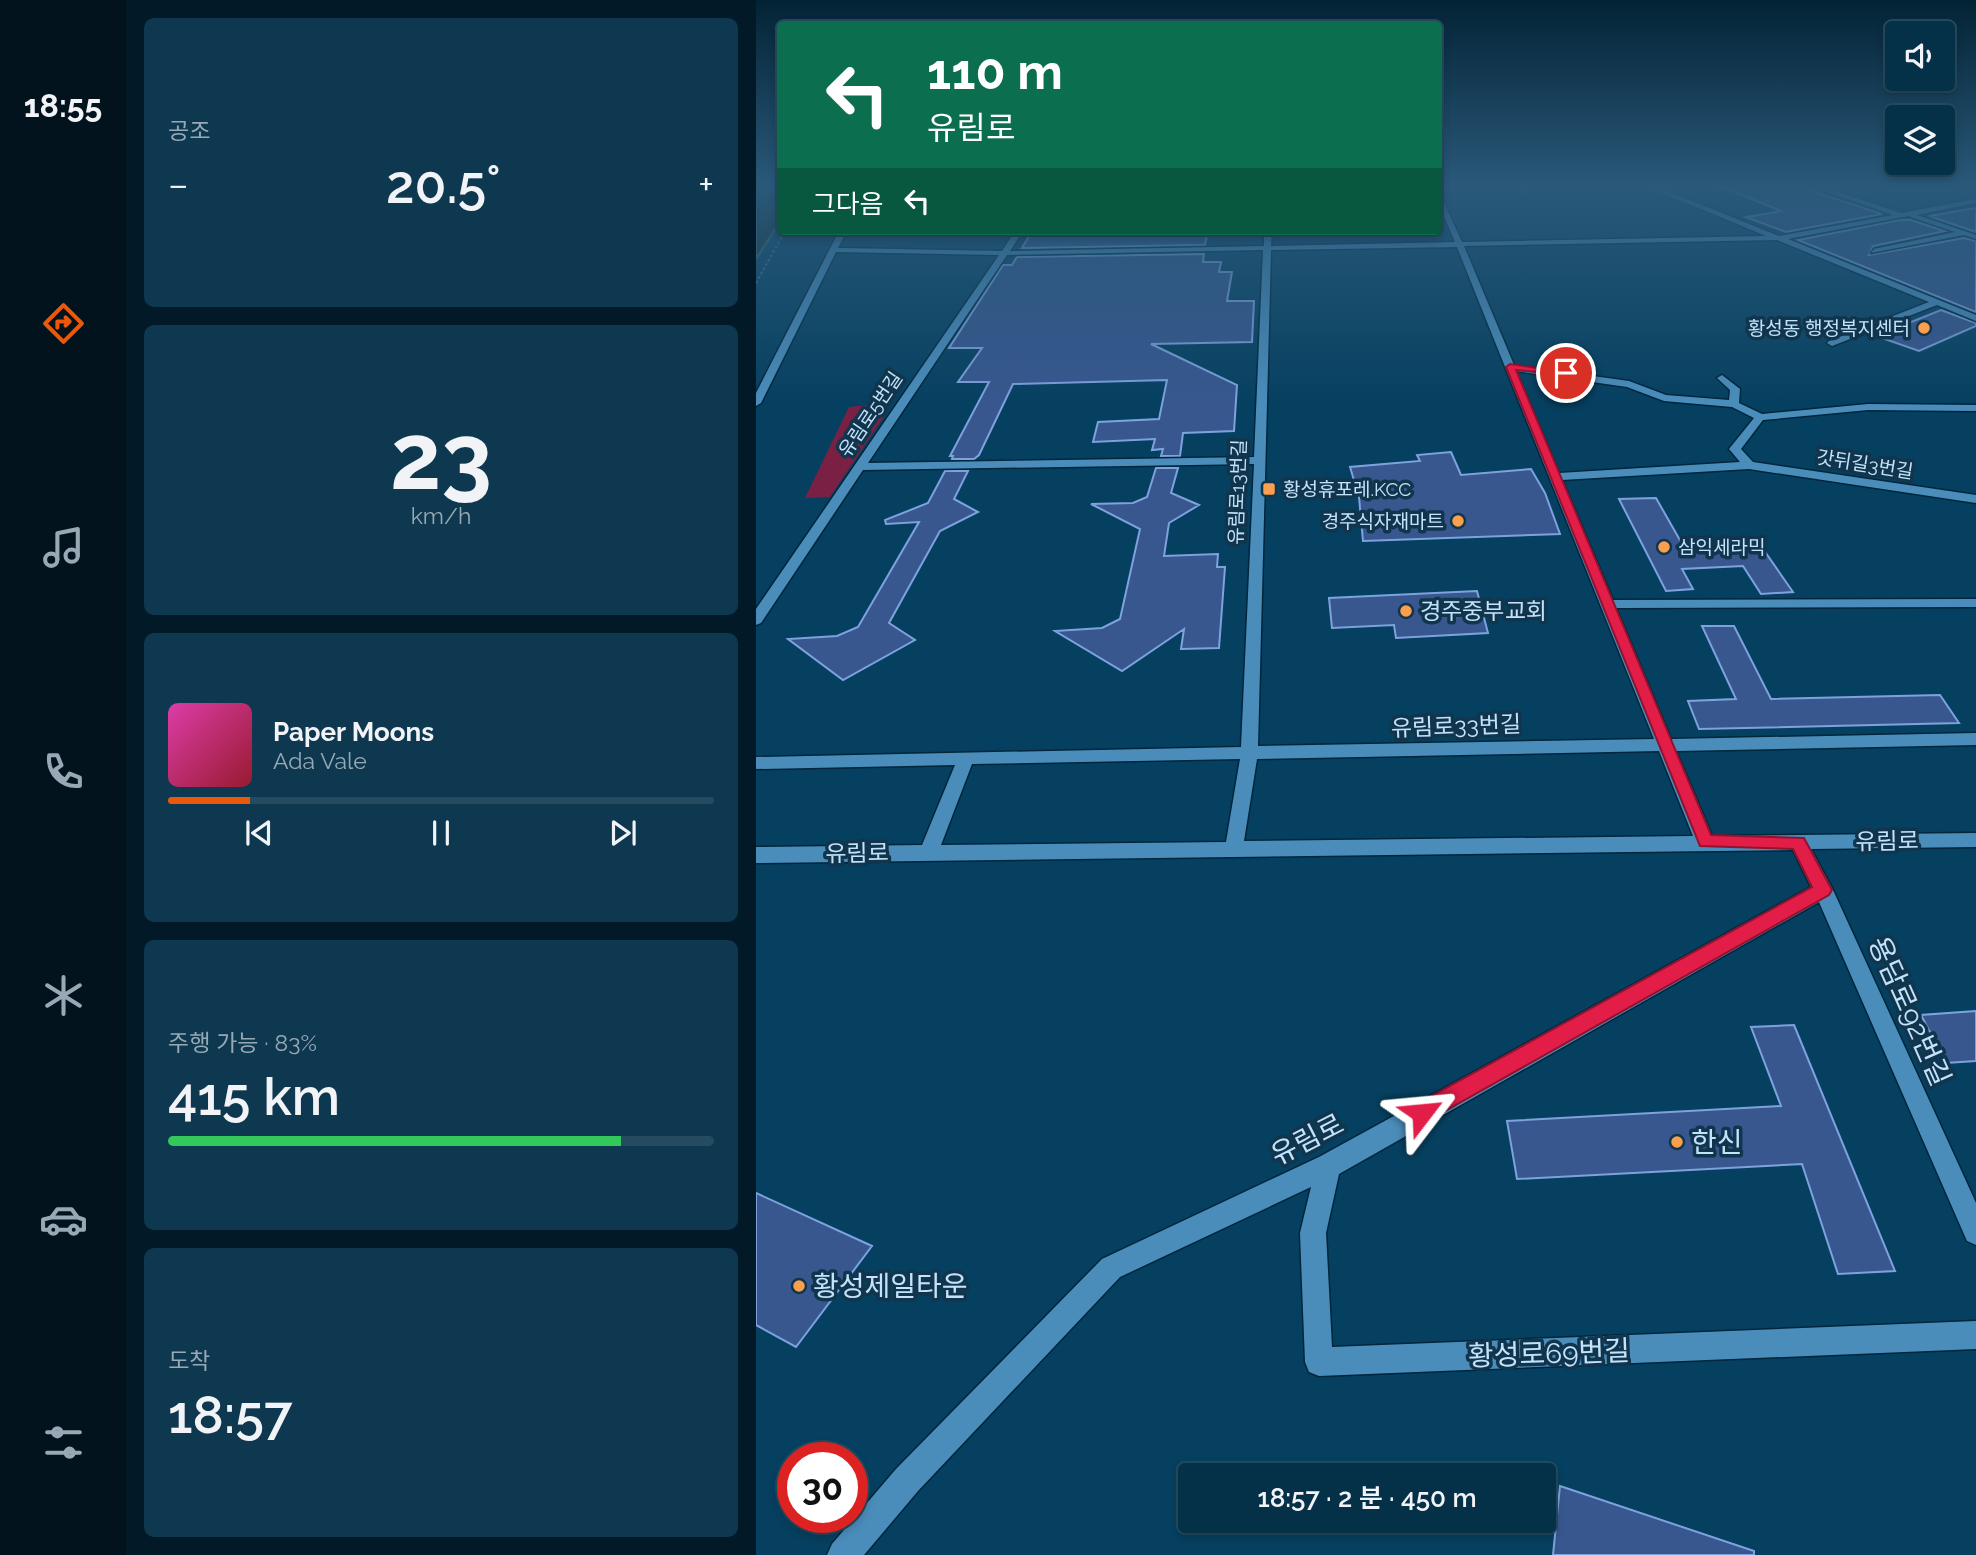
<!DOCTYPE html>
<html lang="ko">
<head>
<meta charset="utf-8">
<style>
	body { margin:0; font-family:Raleway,"Noto Sans KR",sans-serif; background:#0d384f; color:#f1f3f6; height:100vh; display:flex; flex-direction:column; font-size:26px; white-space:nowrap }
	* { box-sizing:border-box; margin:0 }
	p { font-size:23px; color:#97a9b4 }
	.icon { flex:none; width:38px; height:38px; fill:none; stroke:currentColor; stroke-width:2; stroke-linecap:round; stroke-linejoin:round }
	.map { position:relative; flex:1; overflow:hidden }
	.sheet { display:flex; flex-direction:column; gap:18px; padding:18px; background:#021a28; width:630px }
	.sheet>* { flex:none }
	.banner { position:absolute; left:21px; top:21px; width:665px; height:214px; border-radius:7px; box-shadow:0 4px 10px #0003,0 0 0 2px #254b60; background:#0b6e4f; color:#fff; overflow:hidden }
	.buttons { position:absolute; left:1129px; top:21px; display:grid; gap:14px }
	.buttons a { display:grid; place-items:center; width:70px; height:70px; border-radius:7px; background:#043048; box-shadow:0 4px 10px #0003,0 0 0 2px #254b60; font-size:35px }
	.speed { position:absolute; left:21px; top:1442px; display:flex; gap:14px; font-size:35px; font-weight:700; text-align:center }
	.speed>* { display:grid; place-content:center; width:91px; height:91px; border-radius:50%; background:#043048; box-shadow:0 4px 10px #0003,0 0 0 2px #254b60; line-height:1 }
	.speed .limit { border:10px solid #d22; background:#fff; color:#111 }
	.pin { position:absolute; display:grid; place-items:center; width:60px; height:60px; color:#fff; margin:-30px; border:4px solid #fff; border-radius:50%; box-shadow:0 2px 7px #0007 }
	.me { position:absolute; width:77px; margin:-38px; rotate:61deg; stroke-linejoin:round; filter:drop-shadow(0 0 5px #0008) }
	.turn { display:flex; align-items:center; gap:24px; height:147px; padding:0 35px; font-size:32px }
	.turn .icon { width:91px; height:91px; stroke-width:2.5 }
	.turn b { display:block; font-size:49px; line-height:60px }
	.then { display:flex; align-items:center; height:66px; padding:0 35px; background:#0003; gap:14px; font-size:26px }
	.big { font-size:52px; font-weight:600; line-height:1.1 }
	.sheet .widget { flex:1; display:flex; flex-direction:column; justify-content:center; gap:10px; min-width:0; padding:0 24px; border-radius:10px; background:#0d384f }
	.sheet .dial { align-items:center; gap:0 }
	.dial b { font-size:91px; line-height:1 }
	.song { display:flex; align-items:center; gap:21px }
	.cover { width:84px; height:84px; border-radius:10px; background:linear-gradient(135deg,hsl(320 70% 55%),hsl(350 70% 35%)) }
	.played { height:7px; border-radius:4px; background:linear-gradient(90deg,#ea580c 15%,#254b60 15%) }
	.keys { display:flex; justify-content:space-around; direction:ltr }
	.heat { display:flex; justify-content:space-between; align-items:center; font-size:38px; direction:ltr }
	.charge { height:10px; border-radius:5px; background:linear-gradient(90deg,#34c759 83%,#254b60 0) }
	.trip { position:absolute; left:422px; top:1463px; width:378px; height:70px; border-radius:7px; background:#043048; box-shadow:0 4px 10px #0003,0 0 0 2px #254b60; font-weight:600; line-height:70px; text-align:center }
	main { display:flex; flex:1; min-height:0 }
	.tabs { display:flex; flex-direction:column; width:126px; justify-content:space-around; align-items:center; background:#02131d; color:#97a9b4 }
	.tabs .icon { width:49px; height:49px }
	.tabs .selected { color:#ea580c }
	.tabs b { font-size:32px; color:#f1f3f6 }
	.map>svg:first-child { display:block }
	.green { fill:#7a2044 }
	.water { fill:#132a26; stroke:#486266; stroke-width:2 }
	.building { fill:#37578e; stroke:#7ea2de; stroke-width:2 }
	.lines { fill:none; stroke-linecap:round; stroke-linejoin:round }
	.minor-casing { stroke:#00263c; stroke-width:3 }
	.path { stroke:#417390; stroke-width:2; stroke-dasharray:2.5 2.5; stroke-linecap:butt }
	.minor { fill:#4a8dbb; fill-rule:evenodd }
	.route { fill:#e11d48; stroke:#92132f; stroke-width:2 }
	.poi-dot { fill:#f99f4d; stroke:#11354c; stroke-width:2.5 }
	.labels { text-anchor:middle; stroke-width:7; stroke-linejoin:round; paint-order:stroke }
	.far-poi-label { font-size:19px; fill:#c2e3fb; stroke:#11354c; text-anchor:end }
	.far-street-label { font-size:19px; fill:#c2e3fb; stroke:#11354c }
	.poi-label { font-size:23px; fill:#c2e3fb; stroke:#11354c; text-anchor:start }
	.street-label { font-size:23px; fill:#c2e3fb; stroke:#11354c }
	.near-street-label { font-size:28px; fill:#c2e3fb; stroke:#11354c }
	.near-poi-label { font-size:28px; fill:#c2e3fb; stroke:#11354c; text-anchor:start }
</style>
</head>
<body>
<main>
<nav class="tabs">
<b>18:55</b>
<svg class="icon selected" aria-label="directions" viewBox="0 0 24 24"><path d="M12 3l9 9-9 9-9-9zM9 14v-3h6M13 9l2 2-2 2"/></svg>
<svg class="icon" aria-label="music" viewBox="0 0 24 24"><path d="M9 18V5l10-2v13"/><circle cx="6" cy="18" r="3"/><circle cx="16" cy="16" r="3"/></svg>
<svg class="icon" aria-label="phone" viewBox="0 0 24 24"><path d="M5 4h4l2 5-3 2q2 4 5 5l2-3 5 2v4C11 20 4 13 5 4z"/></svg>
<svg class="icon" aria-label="climate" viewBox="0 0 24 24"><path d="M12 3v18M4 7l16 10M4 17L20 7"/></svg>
<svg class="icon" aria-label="car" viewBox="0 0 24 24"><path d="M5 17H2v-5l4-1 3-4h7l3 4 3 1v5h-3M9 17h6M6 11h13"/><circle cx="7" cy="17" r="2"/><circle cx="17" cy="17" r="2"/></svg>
<svg class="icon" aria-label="filters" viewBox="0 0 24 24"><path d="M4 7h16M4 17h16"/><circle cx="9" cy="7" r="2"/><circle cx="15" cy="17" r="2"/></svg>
</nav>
<section class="sheet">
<div class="widget"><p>공조</p>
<div class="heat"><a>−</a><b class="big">20.5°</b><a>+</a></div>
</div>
<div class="widget dial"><b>23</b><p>km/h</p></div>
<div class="widget">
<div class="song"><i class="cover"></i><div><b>Paper Moons</b><p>Ada Vale</p></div></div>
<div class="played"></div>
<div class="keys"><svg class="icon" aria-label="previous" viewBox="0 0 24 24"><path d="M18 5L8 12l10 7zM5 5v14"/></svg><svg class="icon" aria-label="pause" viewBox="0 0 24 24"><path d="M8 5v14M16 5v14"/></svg><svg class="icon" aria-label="next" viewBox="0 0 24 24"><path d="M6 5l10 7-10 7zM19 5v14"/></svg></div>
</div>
<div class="widget"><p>주행 가능 · 83%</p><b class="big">415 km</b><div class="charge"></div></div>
<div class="widget"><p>도착</p><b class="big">18:57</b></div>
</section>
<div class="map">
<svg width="1220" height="1555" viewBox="0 0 1220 1555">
	<rect width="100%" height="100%" fill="#064060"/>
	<path class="green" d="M 132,403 L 129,415 L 74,497 L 49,498 L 93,407 Z"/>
	<path class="water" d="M 0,185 L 24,185 L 24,221 L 0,259 Z"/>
	<path class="building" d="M 962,185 L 1037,185 L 1126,214 L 1030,232 L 990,217 L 1025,211 Z
		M 1220,208 L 1220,232 L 1173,216 Z
		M 1144,220 L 1155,220 L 1189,231 L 1117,246 L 1113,255 L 1208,238 L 1220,241 L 1220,312 L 1042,240 Z
		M 276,231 L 452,231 L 449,245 L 266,248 Z
		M 448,254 L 447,262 L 465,262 L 463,272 L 476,272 L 471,301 L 498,301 L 496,342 L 395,344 L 481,385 L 478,431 L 427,433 L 424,456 L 405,456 L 407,449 L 396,450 L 399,439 L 337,442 L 342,422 L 403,419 L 411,380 L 257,384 L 223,455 L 218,459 L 196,459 L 197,456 L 194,456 L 233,382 L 202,382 L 226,348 L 193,348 L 247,265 L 256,265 L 261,257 Z
		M 1185,310 L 1220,323 L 1220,326 L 1163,351 L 1120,336 Z
		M 695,452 L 705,475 L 775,469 L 789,493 L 804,534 L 607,541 L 603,497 L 594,467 L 664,461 L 661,455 Z
		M 400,468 L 422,468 L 415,493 L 443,505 L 413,523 L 408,556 L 462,554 L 461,567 L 469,567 L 463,648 L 425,649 L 428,629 L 366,671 L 299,631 L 346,628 L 364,619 L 384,529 L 335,504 L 377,503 L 391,497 Z
		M 189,471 L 212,471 L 198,499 L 222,512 L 184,531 L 133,623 L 159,640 L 87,680 L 32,639 L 81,636 L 102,627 L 163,522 L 130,524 L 129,520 L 172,503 Z
		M 900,498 L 929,549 L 1005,546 L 1037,592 L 1005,594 L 987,566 L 926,569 L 937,589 L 910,591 L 863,499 Z
		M 721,591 L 732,633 L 640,638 L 638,625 L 576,628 L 573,598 Z
		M 946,626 L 978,626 L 1015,699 L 1184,695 L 1203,723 L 943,729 L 932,701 L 980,699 Z
		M 1220,1011 L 1220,1061 L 1190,1063 L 1165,1015 Z
		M 1038,1025 L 1139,1271 L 1082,1274 L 1046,1164 L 761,1179 L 751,1121 L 1025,1106 L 995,1027 Z
		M 0,1193 L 116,1246 L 40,1347 L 0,1325 Z
		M 804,1486 L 998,1551 L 998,1555 L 797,1555 Z"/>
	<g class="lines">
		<g class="minor-casing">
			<path id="minor" d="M 887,185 L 896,185 L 1023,236 L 1137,215 L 1051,185 L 1061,185 L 1145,213 L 1220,199 L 1220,203 L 1161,215 L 1220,235 L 1220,239 L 1208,235 L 1115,253 L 1118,249 L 1199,232 L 1152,216 L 1032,239 L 1220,315 L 1220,321 L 1181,305 L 1076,346 L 1071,343 L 1073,341 L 1173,302 L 1021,240 L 708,246 L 758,365 L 873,381 L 910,395 L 973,400 L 974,390 L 961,378 L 966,375 L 984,389 L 983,403 L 1006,414 L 1112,404 L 1220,405 L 1220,411 L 1112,410 L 1007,420 L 985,449 L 997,462 L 1220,495 L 1220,503 L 993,469 L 806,480 L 857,600 L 1220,599 L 1220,607 L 860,608 L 915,739 L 1220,733 L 1220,745 L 920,751 L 956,836 L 1220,833 L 1220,847 L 1055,849 L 1077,890 L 1220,1203 L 1220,1245 L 1211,1241 L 1063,902 L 583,1174 L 570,1233 L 576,1347 L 1220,1321 L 1220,1349 L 563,1376 L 553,1372 L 549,1362 L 544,1233 L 555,1187 L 364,1277 L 162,1491 L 108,1555 L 71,1555 L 76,1544 L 140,1469 L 346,1259 L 563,1157 L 1055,887 L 1037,850 L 0,863 L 0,847 L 166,845 L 199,765 L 0,769 L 0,757 L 485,747 L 498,464 L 107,470 L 5,623 L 0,625 L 0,609 L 243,255 L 80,252 L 5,403 L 0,406 L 0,393 L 83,231 L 91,231 L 82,248 L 246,251 L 259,231 L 267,231 L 254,251 L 508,246 L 508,231 L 516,231 L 515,246 L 699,242 L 682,202 L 682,190 L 706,242 L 1010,236 ZM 701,247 L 898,739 L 502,746 L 515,250 ZM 507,250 L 498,457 L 112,463 L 251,255 ZM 760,371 L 871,387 L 908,401 L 976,407 L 998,418 L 973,449 L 984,462 L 803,473 ZM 903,751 L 937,836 L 488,841 L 501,759 ZM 484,759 L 470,842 L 185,845 L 216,764 Z"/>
		</g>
		<path class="path" d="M 0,283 L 29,231"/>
		<use href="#minor" class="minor"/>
	</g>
	<linearGradient id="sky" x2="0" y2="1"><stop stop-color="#032335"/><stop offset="0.46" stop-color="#2a597a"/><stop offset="1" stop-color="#2a597a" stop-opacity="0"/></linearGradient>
	<rect width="1220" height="403" fill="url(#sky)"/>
	<path class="route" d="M 754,364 L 815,373 L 810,375 L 760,370 L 955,835 L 1048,838 L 1076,890 L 1073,895 L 666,1124 L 659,1121 L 656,1113 L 659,1105 L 1056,887 L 1037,849 L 944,846 L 750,367 Z"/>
	<g class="poi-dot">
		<circle cx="1168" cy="328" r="7"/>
		<rect x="506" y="482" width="14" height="14" rx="3.5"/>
		<circle cx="702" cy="521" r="7"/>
		<circle cx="908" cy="547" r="7"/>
		<circle cx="650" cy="611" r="7"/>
		<circle cx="921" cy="1142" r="7"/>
		<circle cx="43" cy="1286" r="7"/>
	</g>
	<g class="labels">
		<g class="far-poi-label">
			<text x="1154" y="335">황성동 행정복지센터</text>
			<text x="527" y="496" text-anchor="start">황성휴포레.KCC</text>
			<text x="688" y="528">경주식자재마트</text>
			<text x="922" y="554" text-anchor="start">삼익세라믹</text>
		</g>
		<g class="far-street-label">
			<text transform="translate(114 414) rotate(-56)" y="7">유림로5번길</text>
			<text transform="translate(1109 464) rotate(9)" y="7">갓뒤길3번길</text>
			<text transform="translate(481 492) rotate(-88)" y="7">유림로13번길</text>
		</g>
		<g class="poi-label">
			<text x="664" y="619">경주중부교회</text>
		</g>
		<g class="street-label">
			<text transform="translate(700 726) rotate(-2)" y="8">유림로33번길</text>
			<text transform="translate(1131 841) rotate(-1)" y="8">유림로</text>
			<text transform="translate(101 853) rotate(-1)" y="8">유림로</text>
		</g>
		<g class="near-street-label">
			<text transform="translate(1154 1011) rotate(66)" y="10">용담로92번길</text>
			<text transform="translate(551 1139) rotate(-27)" y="10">유림로</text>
			<text transform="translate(793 1353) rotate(-2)" y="10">황성로69번길</text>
		</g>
		<g class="near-poi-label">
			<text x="935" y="1152">한신</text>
			<text x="57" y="1296">황성제일타운</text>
		</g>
	</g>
</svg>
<div class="buttons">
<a><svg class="icon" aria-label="sound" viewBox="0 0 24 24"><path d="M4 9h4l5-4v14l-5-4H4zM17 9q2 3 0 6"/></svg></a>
<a><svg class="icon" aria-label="layers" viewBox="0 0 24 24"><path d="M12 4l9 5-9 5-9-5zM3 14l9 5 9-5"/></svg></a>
</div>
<div class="speed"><div class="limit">30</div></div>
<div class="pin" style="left:810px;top:373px;background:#d93025"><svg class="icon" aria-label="arrive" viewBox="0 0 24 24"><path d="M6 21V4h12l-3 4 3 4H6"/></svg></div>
<svg class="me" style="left:666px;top:1113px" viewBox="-20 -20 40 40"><path d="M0-17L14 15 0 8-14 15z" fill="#e11d48" stroke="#fff" stroke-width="4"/></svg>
<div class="trip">18:57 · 2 분 · 450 m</div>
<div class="banner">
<div class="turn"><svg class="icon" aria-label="left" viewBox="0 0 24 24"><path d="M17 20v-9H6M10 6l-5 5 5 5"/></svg><div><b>110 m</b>유림로</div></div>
<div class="then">그다음<svg class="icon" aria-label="left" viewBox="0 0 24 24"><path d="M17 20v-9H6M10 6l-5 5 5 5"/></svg></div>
</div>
</div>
</main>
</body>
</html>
